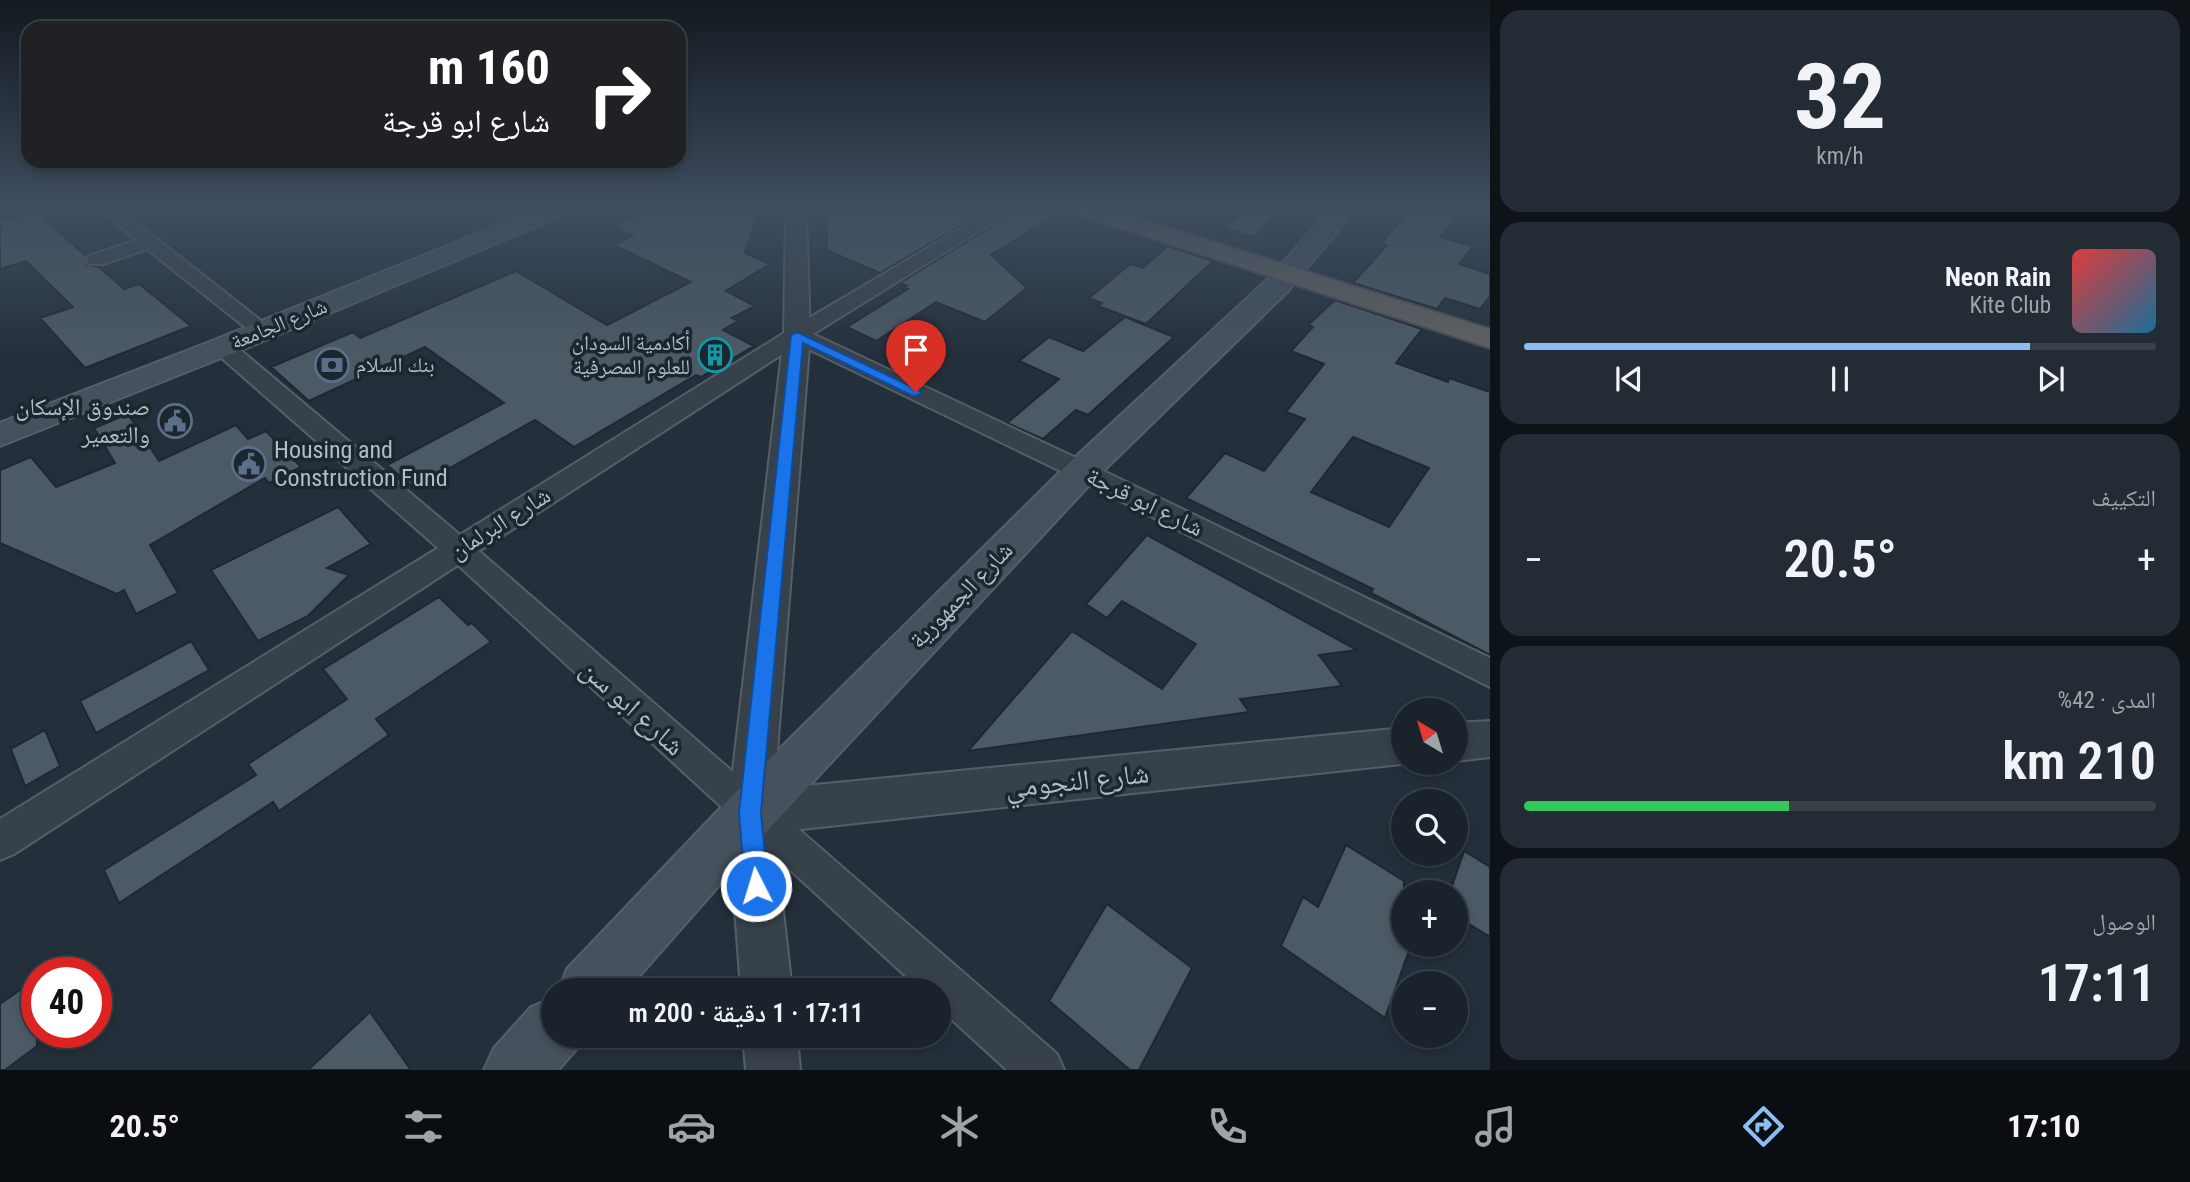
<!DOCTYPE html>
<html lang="ar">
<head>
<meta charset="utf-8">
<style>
	body { margin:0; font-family:"Roboto Condensed","Noto Naskh Arabic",sans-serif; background:#232b34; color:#f1f3f6; direction:rtl; height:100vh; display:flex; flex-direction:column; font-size:26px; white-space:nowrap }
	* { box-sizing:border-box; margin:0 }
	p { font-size:23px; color:#9fa4a9 }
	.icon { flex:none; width:38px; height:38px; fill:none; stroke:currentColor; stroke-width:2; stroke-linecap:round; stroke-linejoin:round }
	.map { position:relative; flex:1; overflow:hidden; direction:ltr }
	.sheet { display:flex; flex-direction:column; gap:10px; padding:10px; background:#0e1318; width:700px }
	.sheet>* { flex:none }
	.top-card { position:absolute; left:21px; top:21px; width:665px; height:147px; border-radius:21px; box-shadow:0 4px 10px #0003,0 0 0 2px #384048; direction:rtl; background:#202124; color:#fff; overflow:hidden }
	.needle { width:46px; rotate:322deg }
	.fabs { position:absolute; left:1391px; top:698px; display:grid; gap:14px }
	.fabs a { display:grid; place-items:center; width:77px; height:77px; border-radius:50%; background:#1a232c; box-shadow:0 4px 10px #0003,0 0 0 2px #384048; font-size:35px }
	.speed { position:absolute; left:21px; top:957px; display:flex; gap:14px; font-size:35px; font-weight:700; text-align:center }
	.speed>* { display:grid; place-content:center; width:91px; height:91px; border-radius:50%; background:#1a232c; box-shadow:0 4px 10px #0003,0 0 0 2px #384048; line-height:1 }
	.speed .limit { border:10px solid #d22; background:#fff; color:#111 }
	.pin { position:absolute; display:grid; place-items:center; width:60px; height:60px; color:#fff; margin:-72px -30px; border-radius:50% 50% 50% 0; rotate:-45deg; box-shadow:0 0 7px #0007 }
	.pin .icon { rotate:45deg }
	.me { position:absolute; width:77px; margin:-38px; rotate:355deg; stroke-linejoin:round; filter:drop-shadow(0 0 5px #0008) }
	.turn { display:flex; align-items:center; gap:24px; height:147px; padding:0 21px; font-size:32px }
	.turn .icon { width:91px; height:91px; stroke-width:2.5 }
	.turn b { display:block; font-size:49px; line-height:60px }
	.big { font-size:52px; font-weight:600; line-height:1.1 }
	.sheet .widget { flex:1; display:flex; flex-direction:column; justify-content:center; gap:10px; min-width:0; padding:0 24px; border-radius:21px; background:#232b34 }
	.sheet .dial { align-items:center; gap:0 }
	.dial b { font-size:91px; line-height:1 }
	.song { display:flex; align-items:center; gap:21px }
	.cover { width:84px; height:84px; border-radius:10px; background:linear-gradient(135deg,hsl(0 70% 55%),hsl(200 70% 35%)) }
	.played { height:7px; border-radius:4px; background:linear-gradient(90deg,#8abef4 80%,#384048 80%) }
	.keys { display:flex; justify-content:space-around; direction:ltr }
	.heat { display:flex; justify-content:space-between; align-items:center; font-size:38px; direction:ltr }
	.charge { height:10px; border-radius:5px; background:linear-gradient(90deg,#34c759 42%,#384048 0) }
	.trip { position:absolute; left:541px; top:978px; width:410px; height:70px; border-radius:35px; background:#1a232c; box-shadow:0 4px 10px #0003,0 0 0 2px #384048; font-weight:600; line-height:70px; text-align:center; direction:rtl }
	.menu { display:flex; height:112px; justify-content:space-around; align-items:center; background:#0a0e12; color:#9fa4a9 }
	.menu .icon { width:49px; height:49px }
	.menu .active { color:#8abef4 }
	.menu b { font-size:32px; color:#f1f3f6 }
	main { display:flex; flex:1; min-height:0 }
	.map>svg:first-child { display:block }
	.building { fill:#4c5a65; stroke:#1e2831; stroke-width:2; fill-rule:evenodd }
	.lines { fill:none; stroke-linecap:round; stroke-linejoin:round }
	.minor-casing { stroke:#555f68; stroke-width:4 }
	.tertiary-casing { stroke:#555f68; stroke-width:4 }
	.secondary-casing { stroke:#555f68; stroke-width:4 }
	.trunk-casing { stroke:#424c55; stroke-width:4 }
	.minor { fill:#37414a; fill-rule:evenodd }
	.tertiary { fill:#37414a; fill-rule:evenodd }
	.secondary { fill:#45515d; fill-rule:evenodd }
	.trunk { fill:#62615f; fill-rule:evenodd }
	.route { fill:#1a73e8; stroke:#114b97; stroke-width:2 }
	.labels { text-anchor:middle; stroke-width:7; stroke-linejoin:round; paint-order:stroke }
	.far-street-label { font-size:21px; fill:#b2bcc6; stroke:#1c262f }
	.far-poi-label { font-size:21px; fill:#b2bcc6; stroke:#1c262f; text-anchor:end }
	.poi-label { font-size:24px; fill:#b2bcc6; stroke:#1c262f; text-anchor:end }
	.street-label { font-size:24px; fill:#b2bcc6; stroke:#1c262f }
	.near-street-label { font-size:28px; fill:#b2bcc6; stroke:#1c262f }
</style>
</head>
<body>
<main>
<section class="sheet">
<div class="widget dial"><b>32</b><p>km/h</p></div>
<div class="widget">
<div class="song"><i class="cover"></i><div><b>Neon Rain</b><p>Kite Club</p></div></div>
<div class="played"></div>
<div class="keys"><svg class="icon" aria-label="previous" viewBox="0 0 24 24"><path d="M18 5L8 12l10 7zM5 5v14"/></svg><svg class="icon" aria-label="pause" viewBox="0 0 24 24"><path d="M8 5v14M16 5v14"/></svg><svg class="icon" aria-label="next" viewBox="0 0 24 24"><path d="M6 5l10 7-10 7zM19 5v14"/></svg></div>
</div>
<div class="widget"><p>التكييف</p>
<div class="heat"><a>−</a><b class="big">20.5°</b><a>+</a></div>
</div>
<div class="widget"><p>المدى · 42%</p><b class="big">210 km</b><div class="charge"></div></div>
<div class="widget"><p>الوصول</p><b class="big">17:11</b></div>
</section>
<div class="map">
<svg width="1490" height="1070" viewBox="0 0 1490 1070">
	<rect width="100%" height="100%" fill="#232f3a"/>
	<path class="building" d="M 650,210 L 758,210 L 745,253 L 770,264 L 726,291 L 755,306 L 732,318 L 738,321 L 723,330 L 754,346 L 701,377 L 696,375 L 574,447 L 535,420 L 414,488 L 387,465 L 504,403 L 425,347 L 309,401 L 271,367 L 353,332 L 360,338 L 516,271 L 607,325 L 691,282 L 614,245 L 633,235 L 613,226 Z
		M 827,210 L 969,210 L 964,213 L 982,213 L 880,273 L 827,250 Z
		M 1247,210 L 1284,210 L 1252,237 L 1224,228 Z
		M 1411,210 L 1438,210 L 1458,215 L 1440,237 L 1473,246 L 1459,264 L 1490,274 L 1490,296 L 1480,309 L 1445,298 L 1437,309 L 1353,283 L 1387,245 L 1381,243 Z
		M 35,211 L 86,256 L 87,265 L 99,267 L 124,289 L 139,284 L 191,326 L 85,368 L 40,318 L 73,307 L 26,261 L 0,269 L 0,221 Z
		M 1013,213 L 1057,213 L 991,255 L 1027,288 L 985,322 L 936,302 L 876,341 L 847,327 L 908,289 L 904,288 L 907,286 L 900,283 Z
		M 1168,246 L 1213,261 L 1146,324 L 1098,306 L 1102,303 L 1089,298 L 1130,264 L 1143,268 Z
		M 1335,300 L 1422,329 L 1396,363 L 1448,382 L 1449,378 L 1490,392 L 1490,655 L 1371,593 L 1373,589 L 1186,498 L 1225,453 L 1264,471 L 1305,419 L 1286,412 L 1324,364 L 1291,351 L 1313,327 L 1308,325 ZM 1353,437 L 1429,468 L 1389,527 L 1311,492 Z
		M 1125,317 L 1174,337 L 1088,415 L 1076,410 L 1043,439 L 1007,423 L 1059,379 L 1019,361 L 1049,337 L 1083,351 Z
		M 128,414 L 159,461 L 236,425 L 248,439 L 266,431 L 301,467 L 269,483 L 265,478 L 150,545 L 178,593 L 136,614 L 124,590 L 117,594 L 0,543 L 0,470 L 31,457 L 56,487 L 115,463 L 94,428 Z
		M 338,507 L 371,544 L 327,568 L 349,575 L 308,616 L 258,641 L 211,570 Z
		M 1147,535 L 1357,650 L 1319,655 L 1342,686 L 1240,699 L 1249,712 L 968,751 L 1072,631 L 1162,689 L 1196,644 L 1122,601 L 1107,618 L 1086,604 Z
		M 439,597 L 468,625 L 472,623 L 491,642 L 376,719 L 389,735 L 279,811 L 273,802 L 119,903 L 104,870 L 256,775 L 248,764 L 347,699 L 323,669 Z
		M 191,641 L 209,670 L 96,733 L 80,701 Z
		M 45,730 L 60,766 L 25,786 L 11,749 Z
		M 1346,845 L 1404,881 L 1404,945 L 1411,945 L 1385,1018 L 1281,946 L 1303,897 L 1318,907 Z
		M 1464,851 L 1490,867 L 1490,937 L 1456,916 L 1456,892 L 1450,892 Z
		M 1107,904 L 1192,968 L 1139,1070 L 1130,1070 L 1049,1001 Z
		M 37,978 L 37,1046 L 5,1070 L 0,1070 L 0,1004 Z
		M 370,1012 L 411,1070 L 308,1070 Z"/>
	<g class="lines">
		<g class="minor-casing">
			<path id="minor" d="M 101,210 L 120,210 L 269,327 L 273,331 L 269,335 L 255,335 L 147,249 L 103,264 L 89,264 L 87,260 L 89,256 L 137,240 Z
				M 992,210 L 1013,210 L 813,334 L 1091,465 L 1490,658 L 1490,687 L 1073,477 L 798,344 L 479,551 L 1057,1054 L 1064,1070 L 1007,1070 L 938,1007 L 938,990 L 921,990 L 458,565 L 14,854 L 0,860 L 0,819 L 438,548 L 215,352 L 212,347 L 215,342 L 231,342 L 460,535 L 789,330 Z"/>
		</g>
		<g class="tertiary-casing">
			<path id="tertiary" d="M 786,210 L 806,210 L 810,335 L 774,789 L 1404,728 L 1404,763 L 1411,763 L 774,832 L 792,990 L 741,990 L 728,813 L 784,335 Z
				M 1490,721 L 1490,757 L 1456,761 L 1456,723 Z
				M 743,1036 L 797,1036 L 800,1070 L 746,1070 Z"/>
		</g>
		<g class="secondary-casing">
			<path id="secondary" d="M 536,210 L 568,210 L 564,215 L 234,353 L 0,446 L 0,423 L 212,341 Z
				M 1330,210 L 1355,210 L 1288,291 L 1095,479 L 768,830 L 627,990 L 559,990 L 567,969 L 732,796 L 1069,463 L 1268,279 Z
				M 553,998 L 553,1036 L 581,1036 L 575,1051 L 558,1070 L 484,1070 L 494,1048 L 531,1007 Z"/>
		</g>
		<g class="trunk-casing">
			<path id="trunk" d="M 1077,210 L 1112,210 L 1490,329 L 1490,348 L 1081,215 Z"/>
		</g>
		<use href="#minor" class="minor"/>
		<use href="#tertiary" class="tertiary"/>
		<use href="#secondary" class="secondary"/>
		<use href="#trunk" class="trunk"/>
	</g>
	<linearGradient id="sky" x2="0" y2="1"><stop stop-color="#131a20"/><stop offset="0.58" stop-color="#3f4d60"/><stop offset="1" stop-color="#3f4d60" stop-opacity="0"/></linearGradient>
	<rect width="1490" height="360" fill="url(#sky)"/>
	<path class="route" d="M 797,332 L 923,392 L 916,396 L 911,395 L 803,343 L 761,813 L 768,886 L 764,894 L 756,897 L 748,894 L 745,886 L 739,813 L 791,335 Z"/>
	<defs>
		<g id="building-ring" transform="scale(1.75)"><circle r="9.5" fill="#1c262f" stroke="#0f9aa8" stroke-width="1.5"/><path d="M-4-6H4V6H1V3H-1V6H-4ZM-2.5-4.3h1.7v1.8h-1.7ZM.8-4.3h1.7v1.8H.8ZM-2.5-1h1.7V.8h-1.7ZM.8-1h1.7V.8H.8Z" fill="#0f9aa8"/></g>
		<g id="bank-ring" transform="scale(1.75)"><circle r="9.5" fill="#1c262f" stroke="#5c6f8a" stroke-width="1.5"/><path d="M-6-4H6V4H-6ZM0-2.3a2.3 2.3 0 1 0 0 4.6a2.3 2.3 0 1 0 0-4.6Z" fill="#5c6f8a"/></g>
		<g id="civic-ring" transform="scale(1.75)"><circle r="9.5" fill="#1c262f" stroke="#5c6f8a" stroke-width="1.5"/><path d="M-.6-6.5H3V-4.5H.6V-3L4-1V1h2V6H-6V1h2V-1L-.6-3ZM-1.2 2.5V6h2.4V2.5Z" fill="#5c6f8a"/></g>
	</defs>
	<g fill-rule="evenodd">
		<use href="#building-ring" x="715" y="355"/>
		<use href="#bank-ring" x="332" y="365"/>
		<use href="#civic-ring" x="175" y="421"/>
		<use href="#civic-ring" x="249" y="464"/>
	</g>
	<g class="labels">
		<g class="far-street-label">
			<text transform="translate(279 324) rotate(-22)" y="7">شارع الجامعة</text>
		</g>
		<g class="far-poi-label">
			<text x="690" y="350">أكادمية السودان<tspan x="690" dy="24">للعلوم المصرفية</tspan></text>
			<text x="356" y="372" text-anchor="start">بنك السلام</text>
		</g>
		<g class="poi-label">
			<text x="150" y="415">صندوق الإسكان<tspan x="150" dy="28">والتعمير</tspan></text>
			<text x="274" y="458" text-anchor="start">Housing and<tspan x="274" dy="28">Construction Fund</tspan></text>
		</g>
		<g class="street-label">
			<text transform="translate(1145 502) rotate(26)" y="8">شارع ابو قرجة</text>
			<text transform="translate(500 523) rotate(-32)" y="8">شارع البرلمان</text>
			<text transform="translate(961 595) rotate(-46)" y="8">شارع الجمهورية</text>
		</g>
		<g class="near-street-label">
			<text transform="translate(633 707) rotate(42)" y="10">شارع ابو سن</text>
			<text transform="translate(1077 780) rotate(-6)" y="10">شارع النجومي</text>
		</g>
	</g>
</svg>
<div class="fabs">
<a><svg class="needle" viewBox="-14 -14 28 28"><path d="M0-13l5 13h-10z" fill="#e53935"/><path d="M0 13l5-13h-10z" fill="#9fa4a9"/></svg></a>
<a><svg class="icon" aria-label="search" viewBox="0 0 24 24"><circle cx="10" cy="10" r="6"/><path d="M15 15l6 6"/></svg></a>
<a>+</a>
<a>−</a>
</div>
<div class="speed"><div class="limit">40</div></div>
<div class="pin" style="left:916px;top:392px;background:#d93025"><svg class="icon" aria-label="arrive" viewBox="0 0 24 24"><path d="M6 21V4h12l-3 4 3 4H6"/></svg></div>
<svg class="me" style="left:756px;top:886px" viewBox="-20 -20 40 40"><circle r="17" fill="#1a73e8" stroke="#fff" stroke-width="3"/><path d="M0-11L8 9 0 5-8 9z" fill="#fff"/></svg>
<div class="trip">17:11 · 1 دقيقة · 200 m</div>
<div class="top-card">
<div class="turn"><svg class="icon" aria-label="right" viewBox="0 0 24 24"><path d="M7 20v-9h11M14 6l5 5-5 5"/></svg><div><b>160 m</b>شارع ابو قرجة</div></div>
</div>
</div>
</main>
<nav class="menu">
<b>17:10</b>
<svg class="icon active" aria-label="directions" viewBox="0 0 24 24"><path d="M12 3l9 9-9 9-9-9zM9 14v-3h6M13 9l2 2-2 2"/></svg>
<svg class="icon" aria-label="music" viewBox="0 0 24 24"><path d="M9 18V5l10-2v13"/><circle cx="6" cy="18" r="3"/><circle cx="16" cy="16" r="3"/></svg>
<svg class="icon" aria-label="phone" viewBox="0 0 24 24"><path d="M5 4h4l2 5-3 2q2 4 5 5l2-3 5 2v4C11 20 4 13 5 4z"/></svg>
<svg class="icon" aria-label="climate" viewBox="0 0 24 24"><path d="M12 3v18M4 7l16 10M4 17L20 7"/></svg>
<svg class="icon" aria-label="car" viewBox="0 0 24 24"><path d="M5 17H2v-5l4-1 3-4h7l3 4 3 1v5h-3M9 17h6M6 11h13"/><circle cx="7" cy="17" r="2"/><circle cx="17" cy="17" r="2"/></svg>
<svg class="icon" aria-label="filters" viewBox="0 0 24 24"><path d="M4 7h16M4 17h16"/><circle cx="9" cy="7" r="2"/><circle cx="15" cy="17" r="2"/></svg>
<b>20.5°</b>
</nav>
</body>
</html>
